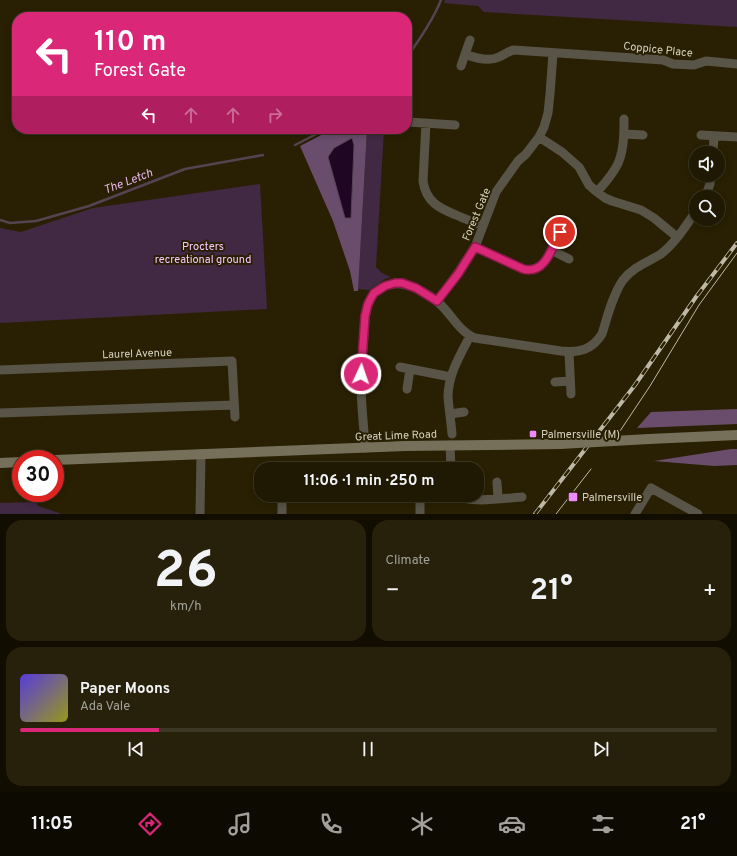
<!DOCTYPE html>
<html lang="en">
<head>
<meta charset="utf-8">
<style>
	body { margin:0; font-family:Overpass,sans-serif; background:#27210c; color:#f1f3f6; height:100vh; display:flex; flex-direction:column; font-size:15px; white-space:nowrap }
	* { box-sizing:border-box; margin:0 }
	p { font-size:13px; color:#a1a099 }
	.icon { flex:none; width:22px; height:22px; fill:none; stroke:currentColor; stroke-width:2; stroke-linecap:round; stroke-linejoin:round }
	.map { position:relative; height:514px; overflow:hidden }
	.sheet { display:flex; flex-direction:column; gap:6px; padding:6px; background:#110d01; flex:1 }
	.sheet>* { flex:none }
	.hud { position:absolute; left:12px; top:12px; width:400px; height:122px; border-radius:16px; box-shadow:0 2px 6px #0003,0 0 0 1px #3c3724; background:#db2777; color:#fff; overflow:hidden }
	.buttons { position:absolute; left:689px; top:146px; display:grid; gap:8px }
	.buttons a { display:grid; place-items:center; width:36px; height:36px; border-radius:50%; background:#1f1802; box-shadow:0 2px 6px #0003,0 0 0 1px #3c3724; font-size:20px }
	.speed { position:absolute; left:12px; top:450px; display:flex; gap:8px; font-size:20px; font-weight:700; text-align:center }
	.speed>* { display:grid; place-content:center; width:52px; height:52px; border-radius:50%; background:#1f1802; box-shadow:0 2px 6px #0003,0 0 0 1px #3c3724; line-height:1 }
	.speed .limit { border:6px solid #d22; background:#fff; color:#111 }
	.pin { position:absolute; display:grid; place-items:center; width:34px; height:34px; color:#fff; margin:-17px; border:2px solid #fff; border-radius:50%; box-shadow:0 1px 4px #0007 }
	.me { position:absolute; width:44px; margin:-22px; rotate:3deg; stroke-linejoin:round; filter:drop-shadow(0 0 3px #0008) }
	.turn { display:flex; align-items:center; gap:14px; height:84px; padding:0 16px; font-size:18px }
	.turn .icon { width:52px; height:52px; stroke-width:2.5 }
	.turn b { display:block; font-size:28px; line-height:34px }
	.lanes { display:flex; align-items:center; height:38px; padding:0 16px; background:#0003; justify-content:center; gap:20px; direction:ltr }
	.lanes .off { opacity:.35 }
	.big { font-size:30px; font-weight:700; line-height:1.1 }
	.sheet .widget { flex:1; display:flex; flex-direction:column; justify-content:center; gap:6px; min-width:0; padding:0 14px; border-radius:16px; background:#27210c }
	.sheet .dial { align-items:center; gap:0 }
	.dial b { font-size:52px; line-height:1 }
	.song { display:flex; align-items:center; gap:12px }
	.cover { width:48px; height:48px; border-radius:6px; background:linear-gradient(135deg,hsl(250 70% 55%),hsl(60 70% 35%)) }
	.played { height:4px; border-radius:2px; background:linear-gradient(90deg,#db2777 20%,#3c3724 20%) }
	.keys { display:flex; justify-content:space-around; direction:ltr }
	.heat { display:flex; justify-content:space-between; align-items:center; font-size:22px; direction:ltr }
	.sheet .tiles { flex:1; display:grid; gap:6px; grid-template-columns:1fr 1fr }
	.widget:last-child { grid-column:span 2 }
	.trip { position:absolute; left:254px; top:462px; width:230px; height:40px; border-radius:16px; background:#1f1802; box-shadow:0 2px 6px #0003,0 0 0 1px #3c3724; font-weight:700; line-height:40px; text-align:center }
	.menu { display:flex; height:64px; justify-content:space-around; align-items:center; background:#0c0a01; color:#a1a099 }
	.menu .icon { width:28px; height:28px }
	.menu .selected { color:#db2777 }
	.menu b { font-size:18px; color:#f1f3f6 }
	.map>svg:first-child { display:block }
	.green { fill:#412843 }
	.forest { fill:#6a4d6d }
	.water { fill:#1f0622; stroke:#564352 }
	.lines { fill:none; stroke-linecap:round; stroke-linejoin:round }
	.stream { stroke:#564352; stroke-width:2.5 }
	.minor { stroke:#585447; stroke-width:9 }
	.secondary { stroke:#76705b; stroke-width:10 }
	.tram { stroke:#beb8a6; stroke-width:1 }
	.rail-casing { stroke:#beb8a6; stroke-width:4 }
	.rail { stroke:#292003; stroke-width:2.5; stroke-dasharray:8; stroke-linecap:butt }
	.secondary-bridge { stroke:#76705b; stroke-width:10 }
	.route-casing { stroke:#8e194d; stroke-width:10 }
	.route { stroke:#db2777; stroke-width:7 }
	.poi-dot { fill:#ee8bf8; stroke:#292003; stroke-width:1.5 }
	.labels { text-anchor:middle; stroke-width:4; stroke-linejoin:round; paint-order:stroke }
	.street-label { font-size:11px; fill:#d7d2c1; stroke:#292003 }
	.park-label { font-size:11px; fill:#fbc7ff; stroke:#292003 }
	.poi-label { font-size:11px; fill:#d7d2c1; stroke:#292003; text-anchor:start }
	.water-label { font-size:12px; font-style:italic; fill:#e8b5ec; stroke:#292003 }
</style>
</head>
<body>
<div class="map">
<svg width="737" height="514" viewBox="0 0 737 514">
	<rect width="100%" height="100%" fill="#292003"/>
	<path class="green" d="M 445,0 L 737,0 L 737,27 L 484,12 L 478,6 L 444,3 Z
		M 367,129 L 384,129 L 376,267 L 382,273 L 391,277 L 385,279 L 369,290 L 358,289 Z
		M 260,184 L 267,309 L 0,323 L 0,228 L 21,232 L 93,208 Z
		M 36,502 L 38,506 L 62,514 L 0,514 L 0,503 Z"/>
	<path class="forest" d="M 333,129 L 367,129 L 358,291 L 354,291 L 350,271 L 333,221 L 300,146 Z
		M 737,409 L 737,424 L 637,428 L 651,412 Z
		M 731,449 L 737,449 L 737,465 L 714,466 L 654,461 Z"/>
	<path class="water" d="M 352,138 L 354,145 L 351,218 L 345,218 L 328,157 L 334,148 Z"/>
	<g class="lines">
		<path class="stream" d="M 407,57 C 420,39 433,20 441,0
			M 295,145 L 326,129
			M 0,220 L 10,223 L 36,221 L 89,206 L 185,169 L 263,155"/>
		<path class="minor" d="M 465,54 C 475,58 489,62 499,57 C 504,55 508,51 514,50 L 663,60 L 673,64 L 694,65 L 706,61 L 737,64
			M 461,66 L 470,40
			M 408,122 L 455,125
			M 426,123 L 423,181 C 426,202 439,208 456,215 C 465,219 474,222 483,226
			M 624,134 L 643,135
			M 701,135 L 737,137
			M 539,137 L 562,152 L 579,167 L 589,185 L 597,192 L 605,198 L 612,201 L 641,210 L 654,218 L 677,237
			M 713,153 L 714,136
			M 597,192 C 605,183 615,172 619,161 C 624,148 624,133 624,119
			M 705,197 L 710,184 L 711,175
			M 475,247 L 523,269 C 545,275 552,248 560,232
			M 551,250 L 569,259
			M 437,301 L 458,273 L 475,247 L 496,192 L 518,161 L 526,154 L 539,137 L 544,127 L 548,113 L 550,94 L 553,53
			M 569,352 L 571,394
			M 400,367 L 451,377
			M 0,370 L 232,361 L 235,417
			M 555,382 L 570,381
			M 407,389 L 410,369
			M 0,413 L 234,405
			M 450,414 L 464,412
			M 452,434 C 451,422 449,409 448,397 C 448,375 460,355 470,336
			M 450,445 L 451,469
			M 365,448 C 364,426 361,405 361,384 C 361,368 363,352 364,335 C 365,324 364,310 370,300 C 378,283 399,280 415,288 C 425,292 435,299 442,306 C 452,316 461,333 475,338 L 561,351 C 579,353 592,350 602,334 C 607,318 613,294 623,280 C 633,267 648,262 661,254 C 675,243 686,226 696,211
			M 497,482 L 498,498
			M 457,495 C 468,504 507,498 522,497
			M 282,496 L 282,514
			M 420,501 L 420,514
			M 200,514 L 201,454
			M 635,514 L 651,488 L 698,514"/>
		<path class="secondary" d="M 649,439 L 737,435
			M 55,460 L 405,446 L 560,444
			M 0,463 L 21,462"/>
		<path class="tram" d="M 620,431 L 650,386 L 699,305 L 737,253
			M 556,514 L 591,469"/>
		<g class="rail-casing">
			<path id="rail" d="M 535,514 L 635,385 L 696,297 L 737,243"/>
		</g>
		<use href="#rail" class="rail"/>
		<path class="secondary-bridge" d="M 560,444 L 649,439"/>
	</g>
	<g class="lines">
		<g class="route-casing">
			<path id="route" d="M 361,374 L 365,316 L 368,304 L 371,298 L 374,293 L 385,286 L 395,283 L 402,283 L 416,288 L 437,301 L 458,274 L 475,247 L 523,269 C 545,275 552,248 560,232"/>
		</g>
		<use href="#route" class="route"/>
	</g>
	<g class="poi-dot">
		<rect x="529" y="430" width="8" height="8" rx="2"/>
		<rect x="568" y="492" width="10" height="10" rx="2"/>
	</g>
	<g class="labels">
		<g class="street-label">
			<text transform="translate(658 49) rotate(6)" y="4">Coppice Place</text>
			<text transform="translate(476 214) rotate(-67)" y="4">Forest Gate</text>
			<text transform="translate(137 353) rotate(-2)" y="4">Laurel Avenue</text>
			<text transform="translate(396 435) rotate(-2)" y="4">Great Lime Road</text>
		</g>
		<g class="park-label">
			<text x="203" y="250">Procters<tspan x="203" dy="13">recreational ground</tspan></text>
		</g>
		<g class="poi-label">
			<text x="541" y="438">Palmersville (M)</text>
			<text x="582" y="501">Palmersville</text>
		</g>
		<g class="water-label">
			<text transform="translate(128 181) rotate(-21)" y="4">The Letch</text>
		</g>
	</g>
</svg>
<div class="buttons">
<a><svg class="icon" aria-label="sound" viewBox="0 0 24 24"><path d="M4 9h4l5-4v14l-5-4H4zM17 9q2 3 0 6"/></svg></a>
<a><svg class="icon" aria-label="search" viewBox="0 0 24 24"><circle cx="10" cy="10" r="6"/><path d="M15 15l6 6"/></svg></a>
</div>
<div class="speed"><div class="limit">30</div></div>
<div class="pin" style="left:560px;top:232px;background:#d93025"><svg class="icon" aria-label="arrive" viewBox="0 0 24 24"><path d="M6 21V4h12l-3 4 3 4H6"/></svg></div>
<svg class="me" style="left:361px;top:374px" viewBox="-20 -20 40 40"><circle r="17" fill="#db2777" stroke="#fff" stroke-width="3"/><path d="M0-11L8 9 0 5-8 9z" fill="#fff"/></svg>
<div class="trip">11:06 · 1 min · 250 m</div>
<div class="hud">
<div class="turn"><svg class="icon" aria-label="left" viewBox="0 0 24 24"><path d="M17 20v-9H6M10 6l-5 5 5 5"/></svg><div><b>110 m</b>Forest Gate</div></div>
<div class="lanes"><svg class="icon" aria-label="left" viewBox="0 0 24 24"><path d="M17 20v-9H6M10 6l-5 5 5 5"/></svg><svg class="icon off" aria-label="ahead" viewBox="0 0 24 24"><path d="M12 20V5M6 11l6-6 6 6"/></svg><svg class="icon off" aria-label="ahead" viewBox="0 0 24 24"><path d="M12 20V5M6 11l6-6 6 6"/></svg><svg class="icon off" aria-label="right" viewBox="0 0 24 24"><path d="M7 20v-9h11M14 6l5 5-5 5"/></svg></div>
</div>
</div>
<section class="sheet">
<div class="tiles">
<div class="widget dial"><b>26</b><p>km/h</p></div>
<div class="widget"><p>Climate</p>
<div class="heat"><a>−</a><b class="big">21°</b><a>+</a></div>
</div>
<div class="widget">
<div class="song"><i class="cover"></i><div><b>Paper Moons</b><p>Ada Vale</p></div></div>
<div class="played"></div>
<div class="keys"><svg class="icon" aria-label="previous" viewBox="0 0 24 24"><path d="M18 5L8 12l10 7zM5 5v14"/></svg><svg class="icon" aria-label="pause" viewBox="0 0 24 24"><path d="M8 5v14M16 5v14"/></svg><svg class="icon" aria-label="next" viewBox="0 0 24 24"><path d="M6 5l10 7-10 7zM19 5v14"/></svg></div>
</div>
</div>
</section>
<nav class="menu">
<b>11:05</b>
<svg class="icon selected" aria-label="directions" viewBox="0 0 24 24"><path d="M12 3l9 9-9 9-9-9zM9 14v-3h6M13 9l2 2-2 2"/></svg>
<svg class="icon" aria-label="music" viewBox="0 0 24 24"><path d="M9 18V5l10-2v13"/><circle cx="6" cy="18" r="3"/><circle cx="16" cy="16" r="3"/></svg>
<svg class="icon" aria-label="phone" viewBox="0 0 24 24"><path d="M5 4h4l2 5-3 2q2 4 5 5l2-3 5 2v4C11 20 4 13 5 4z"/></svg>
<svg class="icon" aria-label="climate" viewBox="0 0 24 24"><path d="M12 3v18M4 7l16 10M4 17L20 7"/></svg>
<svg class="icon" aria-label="car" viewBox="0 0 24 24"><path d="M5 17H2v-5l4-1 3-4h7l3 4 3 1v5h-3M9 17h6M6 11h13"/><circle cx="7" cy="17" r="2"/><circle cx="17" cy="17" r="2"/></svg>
<svg class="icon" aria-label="filters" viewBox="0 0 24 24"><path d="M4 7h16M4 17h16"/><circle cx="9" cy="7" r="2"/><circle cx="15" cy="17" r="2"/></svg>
<b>21°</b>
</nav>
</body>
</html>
